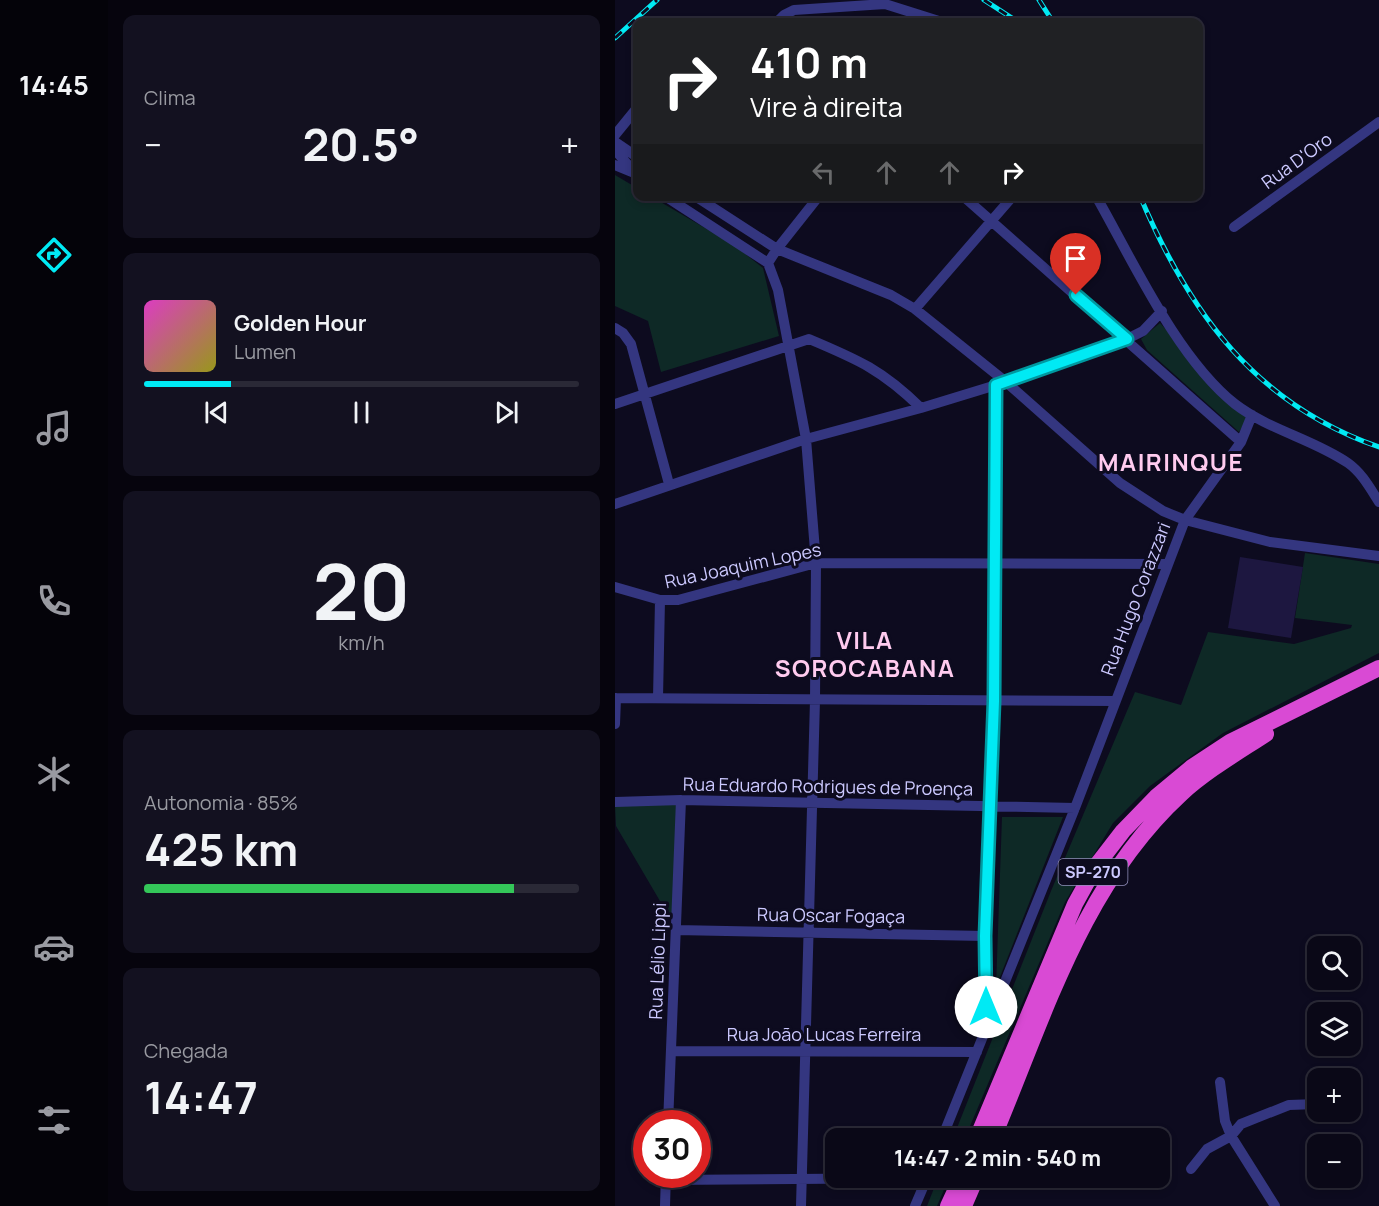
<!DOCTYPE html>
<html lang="pt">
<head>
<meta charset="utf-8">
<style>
	body { margin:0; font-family:Manrope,sans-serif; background:#131120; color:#f1f3f6; height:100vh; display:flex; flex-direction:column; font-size:22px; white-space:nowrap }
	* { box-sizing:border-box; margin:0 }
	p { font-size:20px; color:#999aa1 }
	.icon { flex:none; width:33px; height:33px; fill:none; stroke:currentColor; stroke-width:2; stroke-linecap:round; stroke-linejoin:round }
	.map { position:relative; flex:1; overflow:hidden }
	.details { display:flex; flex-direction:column; gap:15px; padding:15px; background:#06040d; width:507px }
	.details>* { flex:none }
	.top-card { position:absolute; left:18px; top:18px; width:570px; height:183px; border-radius:12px; box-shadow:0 3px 9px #0003,0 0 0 2px #2a2936; background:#202124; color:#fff; overflow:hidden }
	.buttons { position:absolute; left:692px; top:936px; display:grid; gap:12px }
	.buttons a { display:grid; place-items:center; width:54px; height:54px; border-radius:12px; background:#0a0817; box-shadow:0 3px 9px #0003,0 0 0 2px #2a2936; font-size:30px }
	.speed { position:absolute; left:18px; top:1110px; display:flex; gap:12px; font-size:30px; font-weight:700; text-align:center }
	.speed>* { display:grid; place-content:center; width:78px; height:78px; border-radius:50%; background:#0a0817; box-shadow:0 3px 9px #0003,0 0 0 2px #2a2936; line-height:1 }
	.speed .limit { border:9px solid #d22; background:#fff; color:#111 }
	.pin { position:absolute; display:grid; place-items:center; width:51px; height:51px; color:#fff; margin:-62px -26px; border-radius:50% 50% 50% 0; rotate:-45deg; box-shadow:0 0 6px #0007 }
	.pin .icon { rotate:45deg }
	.me { position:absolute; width:66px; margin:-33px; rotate:0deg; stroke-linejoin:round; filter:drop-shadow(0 0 4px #0008) }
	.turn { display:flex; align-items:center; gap:21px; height:126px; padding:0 18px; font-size:27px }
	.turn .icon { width:78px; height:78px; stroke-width:2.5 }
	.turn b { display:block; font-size:42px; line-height:51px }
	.lanes { display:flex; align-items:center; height:57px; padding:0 18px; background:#0003; justify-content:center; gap:30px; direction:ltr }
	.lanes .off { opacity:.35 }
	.big { font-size:45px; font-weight:700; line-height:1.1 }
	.details .widget { flex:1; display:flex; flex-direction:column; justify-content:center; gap:9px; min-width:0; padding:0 21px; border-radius:12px; background:#131120 }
	.details .dial { align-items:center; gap:0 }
	.dial b { font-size:78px; line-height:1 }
	.song { display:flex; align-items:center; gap:18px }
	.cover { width:72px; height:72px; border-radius:9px; background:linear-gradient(135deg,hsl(310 70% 55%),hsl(60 70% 35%)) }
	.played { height:6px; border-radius:3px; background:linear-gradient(90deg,#00eaf4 20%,#2a2936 20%) }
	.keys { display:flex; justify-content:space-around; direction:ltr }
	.heat { display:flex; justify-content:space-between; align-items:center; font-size:33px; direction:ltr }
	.charge { height:9px; border-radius:4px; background:linear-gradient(90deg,#34c759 85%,#2a2936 0) }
	.trip { position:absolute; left:210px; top:1128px; width:345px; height:60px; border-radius:12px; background:#0a0817; box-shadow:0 3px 9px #0003,0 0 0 2px #2a2936; font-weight:700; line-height:60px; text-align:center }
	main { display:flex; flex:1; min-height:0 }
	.dock { display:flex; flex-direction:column; width:108px; justify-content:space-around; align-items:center; background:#040309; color:#999aa1 }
	.dock .icon { width:42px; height:42px }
	.dock .on { color:#00eaf4 }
	.dock b { font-size:27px; color:#f1f3f6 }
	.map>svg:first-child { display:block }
	.green { fill:#0e2926 }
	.building { fill:#1d1740 }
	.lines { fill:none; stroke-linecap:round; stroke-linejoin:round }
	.minor { stroke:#343680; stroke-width:10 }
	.trunk { stroke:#d94ad4; stroke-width:16 }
	.rail-casing { stroke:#00eaf4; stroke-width:5 }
	.rail { stroke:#0d0b1f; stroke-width:3; stroke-dasharray:9; stroke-linecap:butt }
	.route-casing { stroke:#00989f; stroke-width:15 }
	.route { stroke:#00eaf4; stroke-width:10 }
	.labels { text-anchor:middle; stroke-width:6; stroke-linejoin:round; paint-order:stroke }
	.shield { fill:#0d0b1f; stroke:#9390bc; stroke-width:1.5 }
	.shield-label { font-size:16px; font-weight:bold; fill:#ccc9ff }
	.street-label { font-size:18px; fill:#ccc9ff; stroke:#0d0b1f }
	.district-label { font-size:24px; font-weight:bold; letter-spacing:1.5px; fill:#ffcbef; stroke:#0d0b1f }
</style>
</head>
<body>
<main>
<nav class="dock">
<b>14:45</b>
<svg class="icon on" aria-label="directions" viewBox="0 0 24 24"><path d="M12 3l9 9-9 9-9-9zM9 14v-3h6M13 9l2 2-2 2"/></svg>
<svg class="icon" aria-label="music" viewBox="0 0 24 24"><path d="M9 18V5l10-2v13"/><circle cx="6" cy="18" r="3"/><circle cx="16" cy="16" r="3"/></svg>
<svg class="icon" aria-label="phone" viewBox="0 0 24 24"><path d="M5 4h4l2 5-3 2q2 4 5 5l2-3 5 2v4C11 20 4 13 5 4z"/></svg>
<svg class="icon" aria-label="climate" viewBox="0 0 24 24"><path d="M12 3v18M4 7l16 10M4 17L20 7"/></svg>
<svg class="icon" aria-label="car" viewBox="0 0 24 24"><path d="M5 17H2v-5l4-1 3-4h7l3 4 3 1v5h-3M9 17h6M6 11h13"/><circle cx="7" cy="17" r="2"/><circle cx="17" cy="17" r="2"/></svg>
<svg class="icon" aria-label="filters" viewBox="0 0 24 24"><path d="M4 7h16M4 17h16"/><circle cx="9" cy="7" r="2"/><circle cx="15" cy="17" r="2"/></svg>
</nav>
<section class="details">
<div class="widget"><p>Clima</p>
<div class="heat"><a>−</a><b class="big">20.5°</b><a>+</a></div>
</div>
<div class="widget">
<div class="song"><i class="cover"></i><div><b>Golden Hour</b><p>Lumen</p></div></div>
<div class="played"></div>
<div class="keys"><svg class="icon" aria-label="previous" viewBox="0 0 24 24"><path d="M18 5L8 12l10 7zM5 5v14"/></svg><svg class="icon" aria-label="pause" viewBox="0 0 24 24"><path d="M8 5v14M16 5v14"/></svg><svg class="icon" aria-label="next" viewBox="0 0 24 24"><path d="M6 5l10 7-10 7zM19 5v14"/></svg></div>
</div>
<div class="widget dial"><b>20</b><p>km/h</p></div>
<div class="widget"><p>Autonomia · 85%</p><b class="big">425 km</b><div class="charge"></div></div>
<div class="widget"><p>Chegada</p><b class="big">14:47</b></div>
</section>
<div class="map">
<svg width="764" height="1206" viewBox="0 0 764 1206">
	<rect width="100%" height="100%" fill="#0d0b1f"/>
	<path class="green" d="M 0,175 L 22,188 L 22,196 L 37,197 L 119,245 L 148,268 L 164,336 L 46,372 L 33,321 L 0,306 Z
		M 545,323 L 633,418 L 624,432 L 532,350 L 526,339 Z
		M 690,553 L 764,564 L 764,653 L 608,733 L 535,786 L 498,823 L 450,902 L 350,1138 L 338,1138 L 436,891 L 520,692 L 566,705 L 593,632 L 679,644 L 736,628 L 737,625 L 680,618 Z
		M 64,804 L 57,914 L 52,913 L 1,826 L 0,806 Z
		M 387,817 L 448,817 L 381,987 Z
		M 323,1178 L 334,1178 L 322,1206 L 312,1206 Z"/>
	<path class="building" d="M 625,557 L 688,567 L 676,638 L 613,628 Z"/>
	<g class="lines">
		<path class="minor" d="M 162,22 L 169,15 L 179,10 L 270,4 L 327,22
			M 0,135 L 22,108
			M 0,142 L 22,157
			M 0,150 L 22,175
			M 0,165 L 19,173
			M 50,196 L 153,263
			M 80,196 L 162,249 L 276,295 L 300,309 L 391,382 L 505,483 L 548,511 L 570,520 L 655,542 L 764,556
			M 348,196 L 626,442
			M 481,196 C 518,261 562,358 620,404 C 654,430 698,439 733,463 C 747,473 755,488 764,502
			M 619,227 L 764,122
			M 300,309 L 398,196
			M 0,328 L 8,333 L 16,344 L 54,484
			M 0,404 L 194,339 C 244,360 267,370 306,408
			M 0,504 L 191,439 L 306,408 L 391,382 L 512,339 L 528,331 L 547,311
			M 0,587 L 45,600 L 63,600 L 201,563 L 552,564
			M 0,698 L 500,701
			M 43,698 L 45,600
			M 0,724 L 1,698
			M 0,802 L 66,800 L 460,808
			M 61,930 L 370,936
			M 371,1024 L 370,936 L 379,701 L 381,385
			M 56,1051 L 362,1052
			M 605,1082 L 610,1121 L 616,1136 L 660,1206
			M 735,1090 L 737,1088
			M 53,1124 L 66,800
			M 327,1138 L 460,808 L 570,520 L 626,442 L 637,415
			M 576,1169 L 592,1149 L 616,1136 L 626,1124 L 674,1105 L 702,1104
			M 51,1180 L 311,1178
			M 50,1206 L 51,1174
			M 186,1206 L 200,700 L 201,563 L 191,439 L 163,290 L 153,263 L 162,249 L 204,196
			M 300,1206 L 312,1178"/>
		<path class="trunk" d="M 362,1138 L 460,904 L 481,866 L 508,831 L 541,797 L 577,767 L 615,742 L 764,668
			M 378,1138 C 429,1018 466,886 566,794 C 591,771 622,753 651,734
			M 333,1206 L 346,1178
			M 349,1206 L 361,1178"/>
		<g class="rail-casing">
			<path id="rail" d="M 369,0 L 403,22
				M 424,0 L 438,22
				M 0,38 L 42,0
				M 525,196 C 574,312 640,404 764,447"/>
		</g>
		<use href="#rail" class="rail"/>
	</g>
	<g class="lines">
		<g class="route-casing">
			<path id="route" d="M 371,1007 L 370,936 L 379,701 L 381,385 L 512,339 L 461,295"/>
		</g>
		<use href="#route" class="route"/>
	</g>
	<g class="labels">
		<rect class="shield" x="443.5" y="859" width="69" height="26" rx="4.5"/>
		<g class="shield-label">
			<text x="478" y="878">SP-270</text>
		</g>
		<g class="street-label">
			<text transform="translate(682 161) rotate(-36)" y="6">Rua D'Oro</text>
			<text transform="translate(128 566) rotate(-12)" y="6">Rua Joaquim Lopes</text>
			<text transform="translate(521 599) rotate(-69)" y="6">Rua Hugo Corazzari</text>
			<text transform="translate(213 787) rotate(1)" y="6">Rua Eduardo Rodrigues de Proença</text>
			<text transform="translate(216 916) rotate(1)" y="6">Rua Oscar Fogaça</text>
			<text transform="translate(43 961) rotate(-88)" y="6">Rua Lélio Lippi</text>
			<text x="209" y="1041">Rua João Lucas Ferreira</text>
		</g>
		<g class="district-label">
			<text x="556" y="471">MAIRINQUE</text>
			<text x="250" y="649">VILA<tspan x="250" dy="28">SOROCABANA</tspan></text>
		</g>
	</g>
</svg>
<div class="buttons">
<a><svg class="icon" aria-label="search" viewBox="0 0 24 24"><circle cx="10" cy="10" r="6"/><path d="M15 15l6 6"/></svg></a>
<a><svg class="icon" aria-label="layers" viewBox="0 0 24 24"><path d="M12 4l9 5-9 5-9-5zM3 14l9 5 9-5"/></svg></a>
<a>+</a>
<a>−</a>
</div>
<div class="speed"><div class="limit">30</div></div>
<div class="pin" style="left:461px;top:295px;background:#d93025"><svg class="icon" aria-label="arrive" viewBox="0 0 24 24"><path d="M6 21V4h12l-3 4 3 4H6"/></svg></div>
<svg class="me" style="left:371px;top:1007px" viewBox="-20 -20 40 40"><circle r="19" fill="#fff"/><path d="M0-13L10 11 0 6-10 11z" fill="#00eaf4"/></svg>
<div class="trip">14:47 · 2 min · 540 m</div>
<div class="top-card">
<div class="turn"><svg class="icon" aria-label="right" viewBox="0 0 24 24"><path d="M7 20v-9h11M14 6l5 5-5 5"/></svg><div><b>410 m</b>Vire à direita</div></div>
<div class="lanes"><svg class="icon off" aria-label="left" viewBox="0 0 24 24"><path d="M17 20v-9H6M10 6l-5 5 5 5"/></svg><svg class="icon off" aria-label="ahead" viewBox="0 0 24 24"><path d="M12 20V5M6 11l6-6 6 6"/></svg><svg class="icon off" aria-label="ahead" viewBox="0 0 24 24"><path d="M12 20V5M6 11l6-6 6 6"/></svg><svg class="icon" aria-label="right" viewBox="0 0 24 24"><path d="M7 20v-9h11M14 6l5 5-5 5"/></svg></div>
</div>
</div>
</main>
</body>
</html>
